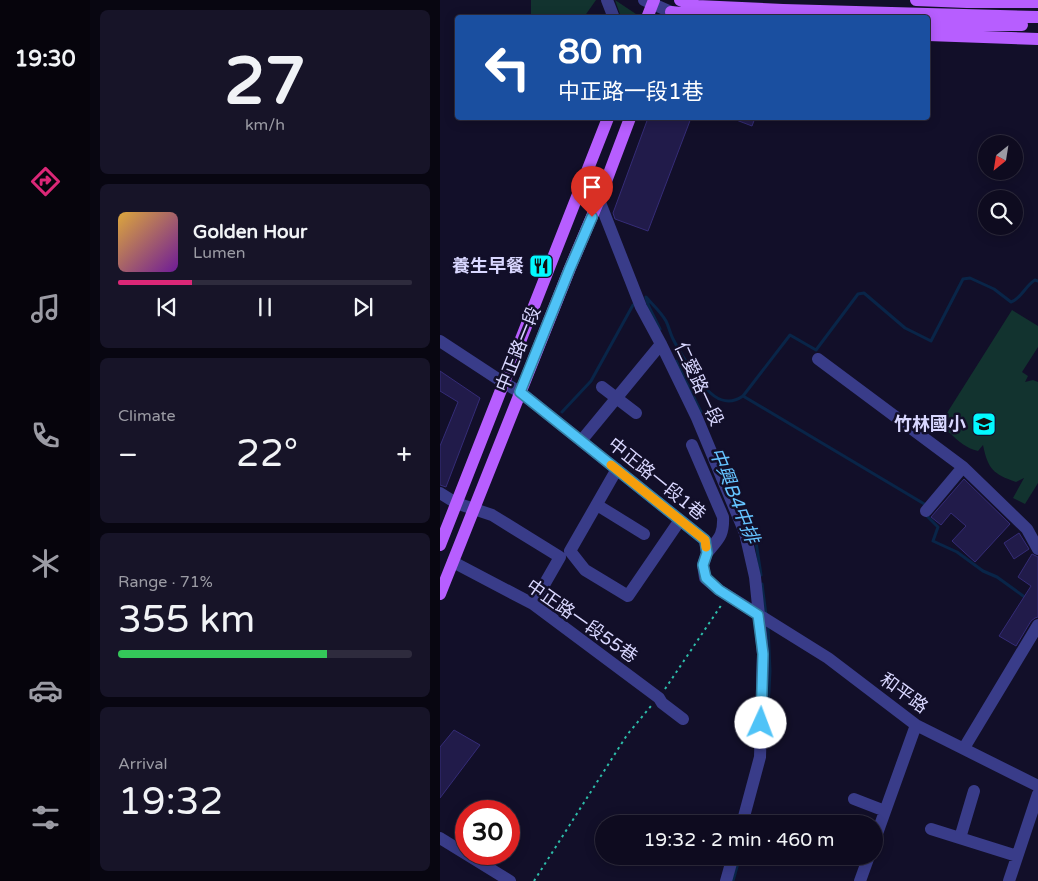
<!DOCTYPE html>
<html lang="en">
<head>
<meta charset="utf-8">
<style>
	body { margin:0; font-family:"Varela Round","Noto Sans TC",sans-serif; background:#171428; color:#f1f3f6; height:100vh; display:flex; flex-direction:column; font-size:19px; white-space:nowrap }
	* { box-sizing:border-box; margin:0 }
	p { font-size:16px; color:#9b9ba4 }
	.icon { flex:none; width:28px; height:28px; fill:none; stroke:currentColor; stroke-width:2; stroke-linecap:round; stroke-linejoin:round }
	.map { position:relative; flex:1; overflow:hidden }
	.side { display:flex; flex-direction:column; gap:10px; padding:10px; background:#080611; width:350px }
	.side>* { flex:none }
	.hud { position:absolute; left:15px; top:15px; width:475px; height:105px; border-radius:5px; box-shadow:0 2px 12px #0003,0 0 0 1px #2e2b3d; background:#1a4fa0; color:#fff; overflow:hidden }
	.needle { width:32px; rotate:210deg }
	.buttons { position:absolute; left:538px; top:135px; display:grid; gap:10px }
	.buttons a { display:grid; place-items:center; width:45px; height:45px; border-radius:50%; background:#0e0b1f; box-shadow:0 2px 12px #0003,0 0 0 1px #2e2b3d; font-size:25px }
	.speed { position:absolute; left:15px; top:800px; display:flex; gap:10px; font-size:25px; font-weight:700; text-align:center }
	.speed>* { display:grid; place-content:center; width:65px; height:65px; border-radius:50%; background:#0e0b1f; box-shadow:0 2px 12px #0003,0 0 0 1px #2e2b3d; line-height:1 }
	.speed .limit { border:8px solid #d22; background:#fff; color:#111 }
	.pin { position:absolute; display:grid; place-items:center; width:42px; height:42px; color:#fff; margin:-51px -21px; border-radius:50% 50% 50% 0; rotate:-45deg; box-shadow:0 0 5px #0007 }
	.pin .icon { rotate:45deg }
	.me { position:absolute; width:55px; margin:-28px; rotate:2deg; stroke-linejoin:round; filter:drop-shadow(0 0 4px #0008) }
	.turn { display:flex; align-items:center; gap:18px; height:105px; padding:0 20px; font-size:22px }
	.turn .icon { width:65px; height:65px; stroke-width:2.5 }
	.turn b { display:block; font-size:35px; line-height:42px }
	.big { font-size:38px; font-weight:600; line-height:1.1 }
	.side .tile { flex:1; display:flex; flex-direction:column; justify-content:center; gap:8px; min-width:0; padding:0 18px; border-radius:8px; background:#171428 }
	.side .dial { align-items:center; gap:0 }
	.dial b { font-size:65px; line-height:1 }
	.song { display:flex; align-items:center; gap:15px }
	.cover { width:60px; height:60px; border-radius:8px; background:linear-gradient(135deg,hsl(40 70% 55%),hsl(280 70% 35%)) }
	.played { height:5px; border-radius:2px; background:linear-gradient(90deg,#db2777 25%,#2e2b3d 25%) }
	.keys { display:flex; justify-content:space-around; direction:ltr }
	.heat { display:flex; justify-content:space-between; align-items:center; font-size:28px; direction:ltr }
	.charge { height:8px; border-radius:4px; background:linear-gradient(90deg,#34c759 71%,#2e2b3d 0) }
	.trip { position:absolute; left:155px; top:815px; width:288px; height:50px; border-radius:25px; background:#0e0b1f; box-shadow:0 2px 12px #0003,0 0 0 1px #2e2b3d; font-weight:600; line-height:50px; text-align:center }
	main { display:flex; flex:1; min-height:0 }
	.tabs { display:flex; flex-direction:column; width:90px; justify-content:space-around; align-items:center; background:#06040c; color:#9b9ba4 }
	.tabs .icon { width:35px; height:35px }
	.tabs .selected { color:#db2777 }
	.tabs b { font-size:22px; color:#f1f3f6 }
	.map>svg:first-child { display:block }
	.green { fill:#12332f }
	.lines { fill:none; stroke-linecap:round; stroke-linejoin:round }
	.stream { stroke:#092548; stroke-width:3 }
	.building { fill:#211b4a; stroke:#352c77 }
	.path { stroke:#2dbdaa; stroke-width:2; stroke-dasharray:2.5 4; stroke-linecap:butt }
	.minor { stroke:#393c89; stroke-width:12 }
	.major { stroke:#b75eff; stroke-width:12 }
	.route-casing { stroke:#337fa1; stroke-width:12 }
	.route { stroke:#4fc3f7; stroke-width:9 }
	.slow { stroke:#f59e0b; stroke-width:9 }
	.labels { text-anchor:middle; stroke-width:5; stroke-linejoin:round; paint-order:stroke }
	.poi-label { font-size:18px; font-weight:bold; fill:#d9d7ff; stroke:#120f29; text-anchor:end }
	.street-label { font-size:18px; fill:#d9d7ff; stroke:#120f29 }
	.water-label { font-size:19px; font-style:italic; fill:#65c3ff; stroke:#120f29 }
</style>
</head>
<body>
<main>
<nav class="tabs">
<b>19:30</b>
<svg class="icon selected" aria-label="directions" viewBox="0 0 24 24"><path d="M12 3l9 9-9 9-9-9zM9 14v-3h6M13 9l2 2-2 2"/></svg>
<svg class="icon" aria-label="music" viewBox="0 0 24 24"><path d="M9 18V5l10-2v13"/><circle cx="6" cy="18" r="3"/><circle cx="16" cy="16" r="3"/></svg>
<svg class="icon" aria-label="phone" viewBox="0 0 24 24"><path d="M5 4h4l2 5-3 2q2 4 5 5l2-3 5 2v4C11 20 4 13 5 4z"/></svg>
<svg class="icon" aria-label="climate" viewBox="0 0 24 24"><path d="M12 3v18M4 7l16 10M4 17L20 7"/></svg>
<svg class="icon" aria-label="car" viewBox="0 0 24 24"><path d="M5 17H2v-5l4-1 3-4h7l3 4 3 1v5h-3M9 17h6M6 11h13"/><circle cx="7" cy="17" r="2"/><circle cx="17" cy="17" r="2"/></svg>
<svg class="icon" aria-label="filters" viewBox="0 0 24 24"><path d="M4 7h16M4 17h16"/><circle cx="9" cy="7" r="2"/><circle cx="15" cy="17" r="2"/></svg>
</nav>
<section class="side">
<div class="tile dial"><b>27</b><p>km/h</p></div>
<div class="tile">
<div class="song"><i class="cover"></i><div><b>Golden Hour</b><p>Lumen</p></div></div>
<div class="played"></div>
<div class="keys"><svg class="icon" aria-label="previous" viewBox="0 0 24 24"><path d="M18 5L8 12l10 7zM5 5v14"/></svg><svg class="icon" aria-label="pause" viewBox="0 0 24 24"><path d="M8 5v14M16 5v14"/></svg><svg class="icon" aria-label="next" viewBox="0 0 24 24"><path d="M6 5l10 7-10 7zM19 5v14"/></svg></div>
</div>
<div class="tile"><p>Climate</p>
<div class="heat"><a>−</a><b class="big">22°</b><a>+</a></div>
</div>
<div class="tile"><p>Range · 71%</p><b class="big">355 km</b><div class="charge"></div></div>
<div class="tile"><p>Arrival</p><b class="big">19:32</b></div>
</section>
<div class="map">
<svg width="598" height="881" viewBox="0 0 598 881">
	<rect width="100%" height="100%" fill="#120f29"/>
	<path class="green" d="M 91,0 L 156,0 L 144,17 L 91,18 Z
		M 175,0 L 196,14 L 195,17 L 181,17 Z
		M 572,310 L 598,326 L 598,347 L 582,372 L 588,376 L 585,382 L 593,380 L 598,382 L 598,483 L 585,504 L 573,498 L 584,478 L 576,482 C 553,474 548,469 543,445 L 538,451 C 526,448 519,442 510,433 L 503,432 L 499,429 L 498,420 L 507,413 Z"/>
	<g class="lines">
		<path class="stream" d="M 206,297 C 213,305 221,312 226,321 C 229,327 230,333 233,339 C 239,351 246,362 254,373 C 265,389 281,411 303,396 L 350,335 L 376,350 L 418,294 L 424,293 L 465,328 L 491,341 L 523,279 L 530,278 L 554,289 L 571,302 C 582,298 585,286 595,280 L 598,281
			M 206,298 L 209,307 L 220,329
			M 236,361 L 261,412
			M 303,396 L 486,505
			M 122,412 L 151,381 L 193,305
			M 297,498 L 316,542 L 321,575
			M 485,514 L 498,527 L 493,541 L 517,552 L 543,571 L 557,577 L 586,598
			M 322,584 L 326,615
			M 327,729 L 330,671 L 328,626
			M 293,881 L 300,856"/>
	</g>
	<path class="building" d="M 208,118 L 251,118 L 208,231 L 175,219 L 173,213 Z
		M 291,118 L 315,118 L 312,126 Z
		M 0,371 L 40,398 L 6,487 L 0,485 L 0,446 L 18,402 L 0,391 Z
		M 524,479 L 570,524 L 535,562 L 512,541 L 526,526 L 511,513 L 501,525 L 491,517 Z
		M 579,533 L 589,549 L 574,559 L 564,543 Z
		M 592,554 L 598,557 L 598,617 L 595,618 L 591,621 L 576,646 L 559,636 L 591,586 L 578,577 Z
		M 14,730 L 40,745 L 0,798 L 0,747 Z"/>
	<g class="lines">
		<path class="path" d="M 225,689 L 282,604
			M 94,881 L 187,735 L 211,706"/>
		<path class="minor" d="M 167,0 L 174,18
			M 204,0 L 231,12
			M 159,200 L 201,307 L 221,344 L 257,418 L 305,533 L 315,577 L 323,654 L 320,757 L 302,824
			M 0,341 L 64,383 L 80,392 L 265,540 L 267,553 L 263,565 L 265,578 L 279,590 L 388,658 L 476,725 L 598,786
			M 378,359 L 523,467 L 587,529 L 598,549
			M 162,387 L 196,413
			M 141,441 L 221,344
			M 252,445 L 283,517 C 284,536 278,539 267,553
			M 177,469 L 130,551 L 145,570 L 188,596 L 240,520
			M 0,493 L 16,503 L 52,515 L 120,557 L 93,604
			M 157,505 L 204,534
			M 486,511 L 523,467
			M 13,562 L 93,604 L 219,698 L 222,703 L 243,719
			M 524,748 L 598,625
			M 414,799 L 445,811
			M 491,829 L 577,856
			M 0,838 L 70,881
			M 520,838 L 534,791
			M 434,842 L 476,725
			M 286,881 L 293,856
			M 420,881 L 429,856
			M 569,881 L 598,794"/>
		<path class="major" d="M 240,0 L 257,6 L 343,10 L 598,17
			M 476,0 L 527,2 L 598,2
			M 231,12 L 282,17 L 319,18
			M 207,18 L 214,0
			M 488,24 L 517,25 L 582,25
			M 488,35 L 598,39
			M 0,545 L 168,118
			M 0,594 L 130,268 L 159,200 L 190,118"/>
	</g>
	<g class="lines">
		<g class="route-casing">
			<path id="route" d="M 152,217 L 130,268 L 80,392 L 265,540 L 267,553 L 263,565 L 266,578 L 279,590 L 318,615 L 323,654 L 321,723"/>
		</g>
		<use href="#route" class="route"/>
		<path class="slow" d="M 171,465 L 265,540 L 266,547"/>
	</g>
	<defs>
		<g id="restaurant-square" transform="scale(1.25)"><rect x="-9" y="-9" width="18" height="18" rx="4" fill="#03f9ff" stroke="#120f29"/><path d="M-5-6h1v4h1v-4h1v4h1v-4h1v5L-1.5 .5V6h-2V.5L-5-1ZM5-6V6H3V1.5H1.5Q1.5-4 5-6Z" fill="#111"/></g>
		<g id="school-square" transform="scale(1.25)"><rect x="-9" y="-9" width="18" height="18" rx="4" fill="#03f9ff" stroke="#120f29"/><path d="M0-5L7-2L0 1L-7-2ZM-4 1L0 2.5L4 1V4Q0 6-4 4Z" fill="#111"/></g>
	</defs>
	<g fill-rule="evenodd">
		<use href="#restaurant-square" x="101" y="266"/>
		<use href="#school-square" x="544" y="424"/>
	</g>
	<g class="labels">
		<g class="poi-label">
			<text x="84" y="272">養生早餐</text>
			<text x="526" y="430">竹林國小</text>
		</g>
		<g class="street-label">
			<text transform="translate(78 349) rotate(-68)" y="6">中正路一段</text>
			<text transform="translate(259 384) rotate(65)" y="6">仁愛路一段</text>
			<text transform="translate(217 479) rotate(39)" y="6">中正路一段1巷</text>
			<text transform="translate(142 621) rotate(35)" y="6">中正路一段55巷</text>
			<text transform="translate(464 693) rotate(36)" y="6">和平路</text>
		</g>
		<g class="water-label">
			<text transform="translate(295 495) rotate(68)" y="7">中興B4中排</text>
		</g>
	</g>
</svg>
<div class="buttons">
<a><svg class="needle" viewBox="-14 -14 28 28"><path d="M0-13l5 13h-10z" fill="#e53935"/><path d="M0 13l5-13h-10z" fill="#9b9ba4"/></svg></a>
<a><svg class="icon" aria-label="search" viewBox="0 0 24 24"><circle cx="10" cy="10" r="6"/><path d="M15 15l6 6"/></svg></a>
</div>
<div class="speed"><div class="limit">30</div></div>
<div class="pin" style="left:152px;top:217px;background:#d93025"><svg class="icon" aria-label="arrive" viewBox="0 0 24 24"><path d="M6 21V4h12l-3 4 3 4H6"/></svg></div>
<svg class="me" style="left:321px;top:723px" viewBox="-20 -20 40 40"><circle r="19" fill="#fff"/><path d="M0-13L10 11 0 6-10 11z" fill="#4fc3f7"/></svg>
<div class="trip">19:32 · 2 min · 460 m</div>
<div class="hud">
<div class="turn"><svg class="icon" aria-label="left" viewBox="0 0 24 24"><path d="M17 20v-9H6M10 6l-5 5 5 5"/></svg><div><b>80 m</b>中正路一段1巷</div></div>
</div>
</div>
</main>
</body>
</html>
